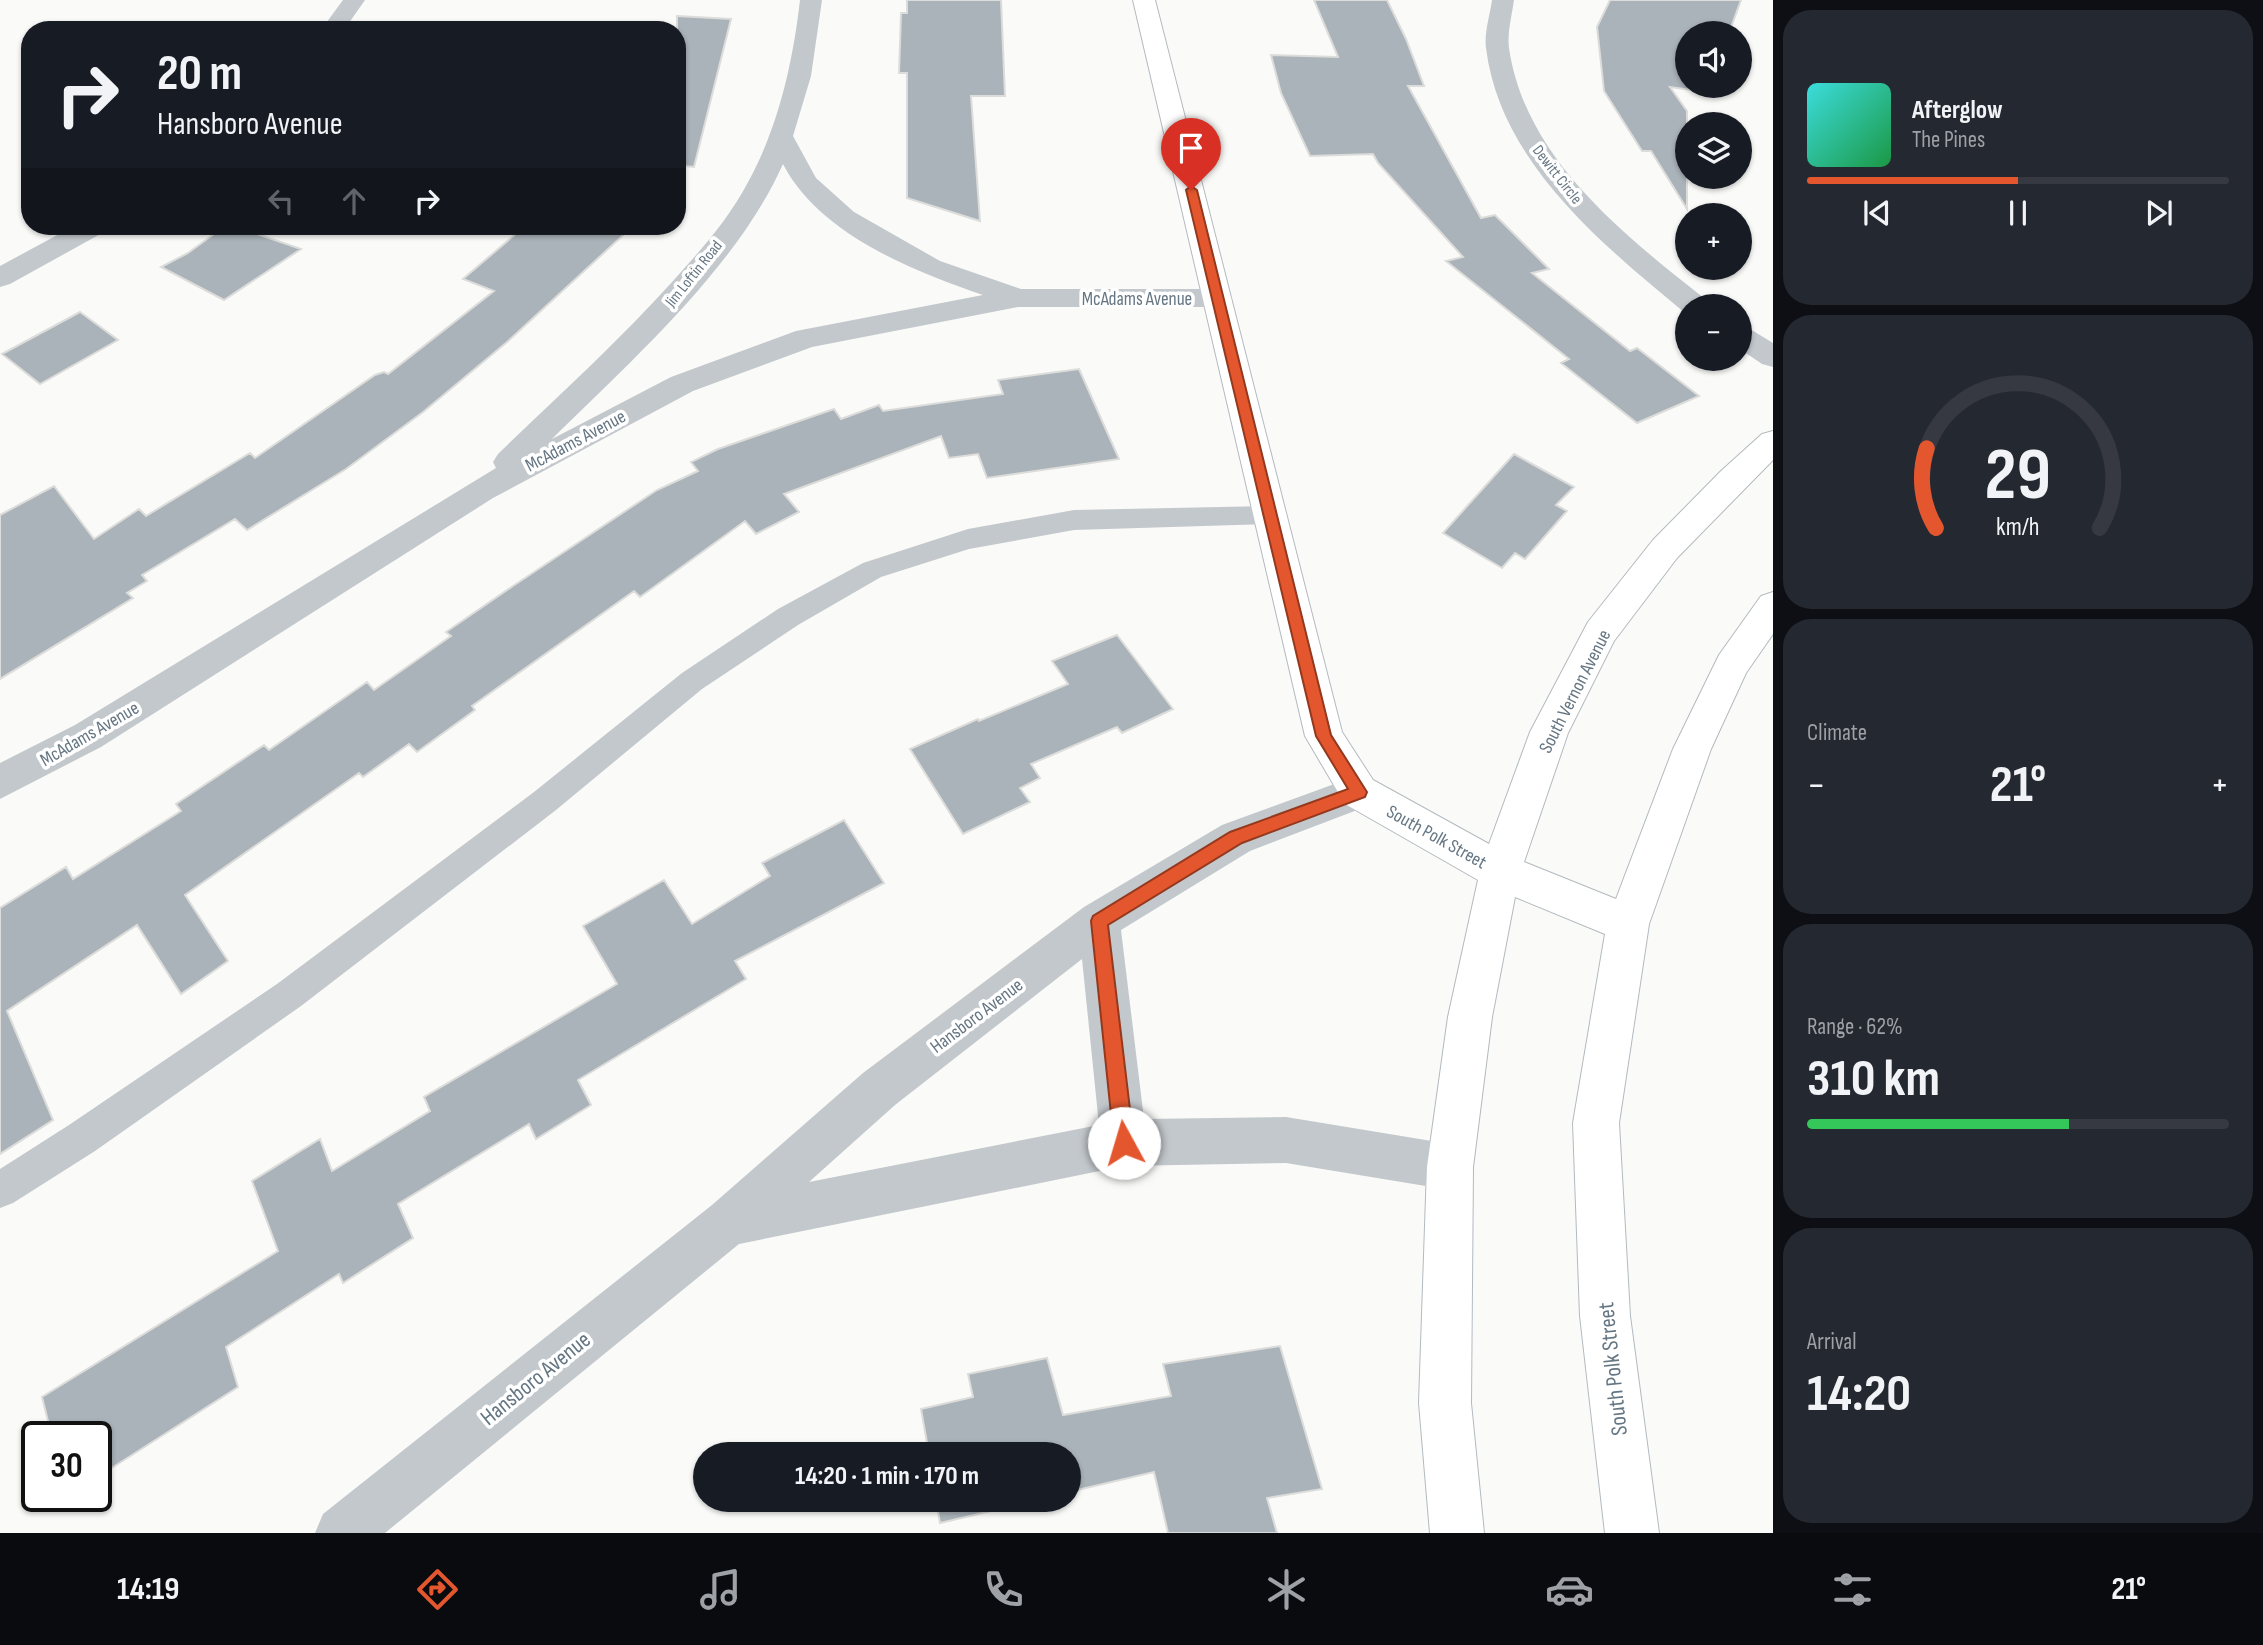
<!DOCTYPE html>
<html lang="en">
<head>
<meta charset="utf-8">
<style>
	body { margin:0; font-family:"Sofia Sans Condensed",sans-serif; background:#242831; color:#f1f3f6; height:100vh; display:flex; flex-direction:column; font-size:26px; white-space:nowrap }
	* { box-sizing:border-box; margin:0 }
	p { font-size:23px; color:#9ea1a6 }
	.icon { flex:none; width:38px; height:38px; fill:none; stroke:currentColor; stroke-width:2; stroke-linecap:round; stroke-linejoin:round }
	.map { position:relative; flex:1; overflow:hidden }
	.panel { display:flex; flex-direction:column; gap:10px; padding:10px; background:#0d0f14; width:490px }
	.panel>* { flex:none }
	.guide { position:absolute; left:21px; top:21px; width:665px; height:214px; border-radius:28px; box-shadow:0 2px 5px #0004; background:#171b24; color:#f1f3f6; overflow:hidden }
	.controls { position:absolute; left:1675px; top:21px; display:grid; gap:14px }
	.controls a { display:grid; place-items:center; width:77px; height:77px; border-radius:50%; background:#171b24; box-shadow:0 2px 5px #0004; font-size:35px }
	.speed { position:absolute; left:21px; top:1421px; display:flex; gap:14px; font-size:35px; font-weight:700; text-align:center }
	.speed>* { display:grid; place-content:center; width:91px; height:91px; border-radius:50%; background:#171b24; box-shadow:0 2px 5px #0004; line-height:1 }
	.speed .limit { border:4px solid #111; border-radius:10px; background:#fff; color:#111 }
	.pin { position:absolute; display:grid; place-items:center; width:60px; height:60px; color:#fff; margin:-72px -30px; border-radius:50% 50% 50% 0; rotate:-45deg; box-shadow:0 0 7px #0007 }
	.pin .icon { rotate:45deg }
	.me { position:absolute; width:77px; margin:-38px; rotate:354deg; stroke-linejoin:round; filter:drop-shadow(0 0 5px #0008) }
	.turn { display:flex; align-items:center; gap:24px; height:147px; padding:0 21px; font-size:32px }
	.turn .icon { width:91px; height:91px; stroke-width:2.5 }
	.turn b { display:block; font-size:49px; line-height:60px }
	.lanes { display:flex; align-items:center; height:66px; padding:0 21px; background:#0003; justify-content:center; gap:35px; direction:ltr }
	.lanes .off { opacity:.35 }
	.big { font-size:52px; font-weight:700; line-height:1.1 }
	.panel .widget { flex:1; display:flex; flex-direction:column; justify-content:center; gap:10px; min-width:0; padding:0 24px; border-radius:28px; background:#242831 }
	.panel .dial { align-items:center; gap:0 }
	.dial svg { height:182px; overflow:visible; fill:none; stroke:#363941; stroke-width:7; stroke-linecap:round; text-anchor:middle }
	.dial text { fill:#f1f3f6; stroke:none }
	.song { display:flex; align-items:center; gap:21px }
	.cover { width:84px; height:84px; border-radius:10px; background:linear-gradient(135deg,hsl(180 70% 55%),hsl(140 70% 35%)) }
	.played { height:7px; border-radius:4px; background:linear-gradient(90deg,#e4572e 50%,#363941 50%) }
	.keys { display:flex; justify-content:space-around; direction:ltr }
	.heat { display:flex; justify-content:space-between; align-items:center; font-size:38px; direction:ltr }
	.charge { height:10px; border-radius:5px; background:linear-gradient(90deg,#34c759 62%,#363941 0) }
	.trip { position:absolute; left:693px; top:1442px; width:388px; height:70px; border-radius:35px; background:#171b24; box-shadow:0 2px 5px #0004; font-weight:700; line-height:70px; text-align:center }
	.menu { display:flex; height:112px; justify-content:space-around; align-items:center; background:#090b0e; color:#9ea1a6 }
	.menu .icon { width:49px; height:49px }
	.menu .current { color:#e4572e }
	.menu b { font-size:32px; color:#f1f3f6 }
	main { display:flex; flex:1; min-height:0 }
	.map>svg:first-child { display:block }
	.building { fill:#aab3b9; stroke:#dcdcda; stroke-width:2 }
	.lines { fill:none; stroke-linecap:round; stroke-linejoin:round }
	.secondary-casing { stroke:#b3babf; stroke-width:2 }
	.lane { fill:#c3c8cc; fill-rule:evenodd }
	.street { fill:#c3c8cc; fill-rule:evenodd }
	.secondary { fill:#fff; fill-rule:evenodd }
	.route { fill:#e4572e; stroke:#94391e; stroke-width:2 }
	.labels { text-anchor:middle; stroke-width:7; stroke-linejoin:round; paint-order:stroke }
	.far-street-label { font-size:16px; fill:#657683; stroke:#fff }
	.street-label { font-size:19px; fill:#657683; stroke:#fff }
	.near-street-label { font-size:23px; fill:#657683; stroke:#fff }
</style>
</head>
<body>
<main>
<div class="map">
<svg width="1773" height="1533" viewBox="0 0 1773 1533">
	<rect width="100%" height="100%" fill="#fafaf8"/>
	<path class="building" d="M 907,0 L 1001,0 L 1005,96 L 971,96 L 980,221 L 907,198 L 907,73 L 899,73 L 901,13 L 907,13 Z
		M 1314,0 L 1387,0 L 1406,39 L 1424,86 L 1408,86 L 1481,218 L 1495,215 L 1549,269 L 1532,273 L 1630,351 L 1637,348 L 1699,396 L 1637,423 L 1561,363 L 1569,359 L 1446,261 L 1463,257 L 1378,163 L 1373,154 L 1310,156 L 1281,93 L 1271,55 L 1338,57 Z
		M 1610,0 L 1741,0 L 1729,33 L 1687,33 L 1687,86 L 1708,86 L 1706,92 L 1670,87 L 1687,111 L 1687,209 L 1651,151 L 1642,151 L 1604,91 L 1597,27 Z
		M 677,16 L 731,19 L 694,167 L 677,165 Z
		M 225,226 L 234,226 L 301,249 L 224,300 L 161,267 L 188,253 Z
		M 525,226 L 633,226 L 507,342 L 423,412 L 346,469 L 247,530 L 235,519 L 142,575 L 147,581 L 127,593 L 133,598 L 0,679 L 0,515 L 54,486 L 94,539 L 139,509 L 146,516 L 250,453 L 255,458 L 375,375 L 384,372 L 388,374 L 494,291 L 463,279 Z
		M 80,312 L 118,340 L 40,384 L 2,354 Z
		M 1079,369 L 1119,459 L 987,478 L 978,454 L 949,458 L 941,436 L 784,494 L 799,512 L 756,534 L 745,521 L 640,597 L 634,591 L 472,706 L 475,710 L 417,752 L 409,744 L 363,777 L 359,773 L 185,895 L 228,961 L 181,994 L 137,925 L 7,1011 L 53,1120 L 0,1154 L 0,908 L 66,867 L 73,879 L 181,811 L 176,804 L 264,745 L 269,750 L 367,682 L 374,690 L 451,636 L 446,632 L 513,586 L 657,490 L 698,471 L 691,462 L 718,449 L 834,409 L 841,419 L 879,405 L 883,411 L 1003,394 L 998,380 Z
		M 1514,454 L 1574,487 L 1556,505 L 1567,511 L 1525,559 L 1515,553 L 1502,568 L 1443,533 Z
		M 1117,635 L 1173,709 L 1122,733 L 1117,727 L 1031,764 L 1040,778 L 1020,788 L 1030,802 L 963,834 L 910,749 L 978,719 L 979,721 L 1068,684 L 1052,661 Z
		M 844,820 L 884,883 L 735,961 L 746,979 L 578,1080 L 591,1105 L 536,1139 L 529,1124 L 398,1204 L 413,1238 L 343,1283 L 339,1274 L 226,1347 L 238,1387 L 96,1478 L 96,1437 L 52,1437 L 42,1397 L 278,1251 L 252,1181 L 320,1139 L 332,1171 L 430,1111 L 424,1097 L 617,984 L 583,926 L 664,880 L 692,924 L 770,876 L 762,863 Z
		M 1280,1346 L 1322,1489 L 1267,1498 L 1277,1533 L 1168,1533 L 1154,1472 L 1069,1492 L 1069,1454 L 929,1454 L 921,1409 L 973,1397 L 968,1374 L 1047,1358 L 1063,1415 L 1171,1396 L 1163,1364 Z
		M 936,1500 L 1038,1500 L 940,1523 Z"/>
	<g class="lines">
		<g class="secondary-casing">
			<path id="secondary" d="M 1133,0 L 1155,0 L 1342,732 L 1373,780 L 1489,844 L 1530,732 L 1588,622 L 1653,540 L 1721,471 L 1762,434 L 1773,431 L 1773,460 L 1677,558 L 1614,641 L 1568,733 L 1524,862 L 1616,899 L 1673,749 L 1719,655 L 1761,596 L 1773,592 L 1773,634 L 1746,673 L 1711,749 L 1649,924 L 1619,1123 L 1630,1316 L 1659,1533 L 1605,1533 L 1580,1316 L 1573,1123 L 1605,934 L 1515,897 L 1492,1017 L 1473,1167 L 1471,1403 L 1484,1533 L 1430,1533 L 1419,1403 L 1427,1167 L 1448,1017 L 1478,880 L 1345,804 L 1305,736 Z"/>
		</g>
		<path class="lane" d="M 1269,506 L 1278,508 L 1282,515 L 1278,522 L 1269,524 L 1074,530 L 969,549 L 881,577 L 798,625 L 702,689 L 556,810 L 301,1006 L 95,1151 L 13,1203 L 0,1208 L 0,1169 L 69,1125 L 277,984 L 534,792 L 682,673 L 778,609 L 863,563 L 968,529 L 1074,510 Z"/>
		<path class="street" d="M 343,0 L 365,0 L 344,30 L 321,30 Z
			M 800,0 L 822,0 L 811,76 L 793,136 L 816,178 L 854,212 L 940,261 L 1021,289 L 1218,289 L 1228,292 L 1232,298 L 1228,304 L 1218,307 L 1018,307 L 812,347 L 693,391 L 493,498 L 101,747 L 0,799 L 0,763 L 75,725 L 496,468 L 493,462 L 498,454 C 557,397 618,342 673,281 C 700,251 728,220 747,184 C 778,129 793,62 800,0 ZM 783,164 C 819,234 913,271 983,295 L 796,331 L 671,377 L 552,439 C 632,360 737,267 783,164 Z
			M 1492,0 L 1514,0 C 1512,15 1507,33 1509,48 C 1525,158 1623,234 1705,299 L 1709,306 L 1687,306 L 1687,313 L 1685,313 C 1602,244 1500,162 1486,48 C 1484,33 1490,15 1492,0 Z
			M 74,226 L 108,226 L 104,232 L 10,284 L 0,287 L 0,266 Z
			M 1740,326 L 1750,329 L 1773,343 L 1773,367 L 1762,364 L 1740,349 Z
			M 1359,775 L 1373,780 L 1379,792 L 1373,804 L 1250,851 L 1121,930 L 1144,1119 L 1286,1117 L 1450,1144 L 1467,1150 L 1473,1167 L 1467,1184 L 1450,1190 L 1286,1163 L 1124,1166 L 739,1244 L 385,1533 L 315,1533 L 323,1514 L 712,1205 L 863,1073 L 1084,907 L 1222,825 ZM 1082,959 L 1099,1125 L 809,1182 L 895,1105 Z"/>
		<use href="#secondary" class="secondary"/>
	</g>
	<path class="route" d="M 1191,186 L 1197,190 L 1331,735 L 1367,792 L 1365,797 L 1242,843 L 1108,925 L 1134,1143 L 1131,1150 L 1124,1152 L 1117,1150 L 1114,1143 L 1091,921 L 1093,916 L 1230,832 L 1348,789 L 1316,736 L 1186,190 Z"/>
	<g class="labels">
		<g class="far-street-label">
			<text transform="translate(1558 174) rotate(52)" y="6">Dewitt Circle</text>
			<text transform="translate(693 273) rotate(-51)" y="6">Jim Loftin Road</text>
		</g>
		<g class="street-label">
			<text x="1137" y="305">McAdams Avenue</text>
			<text transform="translate(575 440) rotate(-28)" y="7">McAdams Avenue</text>
			<text transform="translate(1574 691) rotate(-63)" y="7">South Vernon Avenue</text>
			<text transform="translate(89 733) rotate(-30)" y="7">McAdams Avenue</text>
			<text transform="translate(1437 836) rotate(29)" y="7">South Polk Street</text>
			<text transform="translate(976 1015) rotate(-37)" y="7">Hansboro Avenue</text>
		</g>
		<g class="near-street-label">
			<text transform="translate(1612 1369) rotate(-96)" y="8">South Polk Street</text>
			<text transform="translate(535 1378) rotate(-39)" y="8">Hansboro Avenue</text>
		</g>
	</g>
</svg>
<div class="controls">
<a><svg class="icon" aria-label="sound" viewBox="0 0 24 24"><path d="M4 9h4l5-4v14l-5-4H4zM17 9q2 3 0 6"/></svg></a>
<a><svg class="icon" aria-label="layers" viewBox="0 0 24 24"><path d="M12 4l9 5-9 5-9-5zM3 14l9 5 9-5"/></svg></a>
<a>+</a>
<a>−</a>
</div>
<div class="speed"><div class="limit">30</div></div>
<div class="pin" style="left:1191px;top:190px;background:#d93025"><svg class="icon" aria-label="arrive" viewBox="0 0 24 24"><path d="M6 21V4h12l-3 4 3 4H6"/></svg></div>
<svg class="me" style="left:1124px;top:1143px" viewBox="-20 -20 40 40"><circle r="19" fill="#fff"/><path d="M0-13L10 11 0 6-10 11z" fill="#e4572e"/></svg>
<div class="trip">14:20 · 1 min · 170 m</div>
<div class="guide">
<div class="turn"><svg class="icon" aria-label="right" viewBox="0 0 24 24"><path d="M7 20v-9h11M14 6l5 5-5 5"/></svg><div><b>20 m</b>Hansboro Avenue</div></div>
<div class="lanes"><svg class="icon off" aria-label="left" viewBox="0 0 24 24"><path d="M17 20v-9H6M10 6l-5 5 5 5"/></svg><svg class="icon off" aria-label="ahead" viewBox="0 0 24 24"><path d="M12 20V5M6 11l6-6 6 6"/></svg><svg class="icon" aria-label="right" viewBox="0 0 24 24"><path d="M7 20v-9h11M14 6l5 5-5 5"/></svg></div>
</div>
</div>
<section class="panel">
<div class="widget">
<div class="song"><i class="cover"></i><div><b>Afterglow</b><p>The Pines</p></div></div>
<div class="played"></div>
<div class="keys"><svg class="icon" aria-label="previous" viewBox="0 0 24 24"><path d="M18 5L8 12l10 7zM5 5v14"/></svg><svg class="icon" aria-label="pause" viewBox="0 0 24 24"><path d="M8 5v14M16 5v14"/></svg><svg class="icon" aria-label="next" viewBox="0 0 24 24"><path d="M6 5l10 7-10 7zM19 5v14"/></svg></div>
</div>
<div class="widget dial"><svg viewBox="0 0 100 80">
<path d="M14 69A42 42 0 1 1 86 69"/>
<path d="M14 69A42 42 0 0 1 10 34" stroke="#e4572e"/>
<text x="50" y="56" font-size="32" font-weight="700">29</text>
<text x="50" y="72" font-size="11">km/h</text>
</svg></div>
<div class="widget"><p>Climate</p>
<div class="heat"><a>−</a><b class="big">21°</b><a>+</a></div>
</div>
<div class="widget"><p>Range · 62%</p><b class="big">310 km</b><div class="charge"></div></div>
<div class="widget"><p>Arrival</p><b class="big">14:20</b></div>
</section>
</main>
<nav class="menu">
<b>14:19</b>
<svg class="icon current" aria-label="directions" viewBox="0 0 24 24"><path d="M12 3l9 9-9 9-9-9zM9 14v-3h6M13 9l2 2-2 2"/></svg>
<svg class="icon" aria-label="music" viewBox="0 0 24 24"><path d="M9 18V5l10-2v13"/><circle cx="6" cy="18" r="3"/><circle cx="16" cy="16" r="3"/></svg>
<svg class="icon" aria-label="phone" viewBox="0 0 24 24"><path d="M5 4h4l2 5-3 2q2 4 5 5l2-3 5 2v4C11 20 4 13 5 4z"/></svg>
<svg class="icon" aria-label="climate" viewBox="0 0 24 24"><path d="M12 3v18M4 7l16 10M4 17L20 7"/></svg>
<svg class="icon" aria-label="car" viewBox="0 0 24 24"><path d="M5 17H2v-5l4-1 3-4h7l3 4 3 1v5h-3M9 17h6M6 11h13"/><circle cx="7" cy="17" r="2"/><circle cx="17" cy="17" r="2"/></svg>
<svg class="icon" aria-label="filters" viewBox="0 0 24 24"><path d="M4 7h16M4 17h16"/><circle cx="9" cy="7" r="2"/><circle cx="15" cy="17" r="2"/></svg>
<b>21°</b>
</nav>
</body>
</html>
